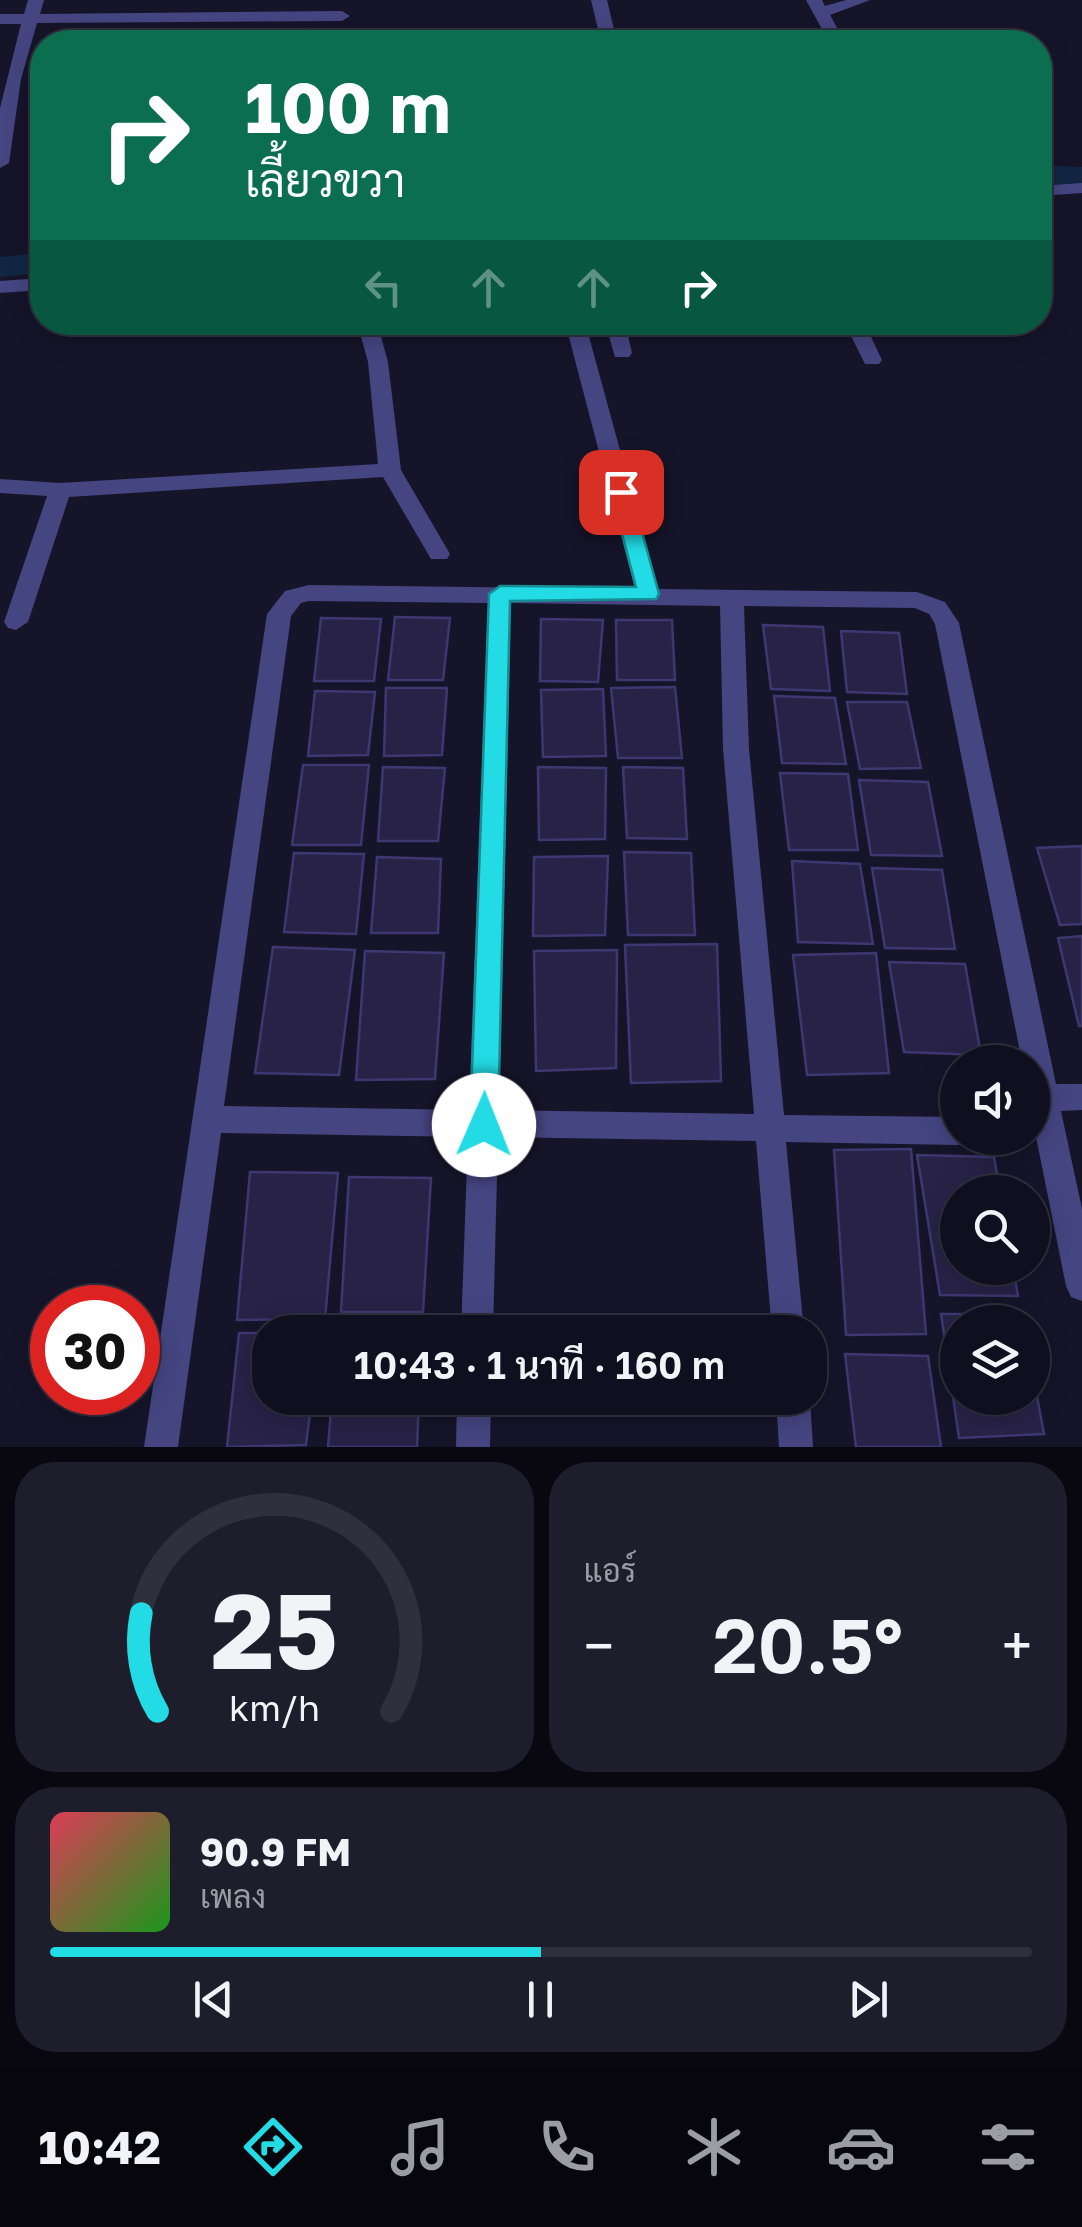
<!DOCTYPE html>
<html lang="th">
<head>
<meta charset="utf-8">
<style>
	body { margin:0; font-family:"Golos Text",Sarabun,sans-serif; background:#1e1d2c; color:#f1f3f6; height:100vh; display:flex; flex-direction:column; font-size:38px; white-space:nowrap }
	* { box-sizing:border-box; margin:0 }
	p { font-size:32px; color:#9c9ca4 }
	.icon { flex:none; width:55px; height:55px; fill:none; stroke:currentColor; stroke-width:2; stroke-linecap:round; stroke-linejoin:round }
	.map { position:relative; height:1447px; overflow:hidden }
	.details { display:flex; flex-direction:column; gap:15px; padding:15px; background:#090811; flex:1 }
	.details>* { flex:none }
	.hud { position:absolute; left:30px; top:30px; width:1022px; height:305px; border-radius:40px; box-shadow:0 5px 25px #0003,0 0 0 2px #302f3d; background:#0b6e4f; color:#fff; overflow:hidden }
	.fabs { position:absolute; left:940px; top:1045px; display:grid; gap:20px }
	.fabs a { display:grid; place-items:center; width:110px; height:110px; border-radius:50%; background:#100f1f; box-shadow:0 5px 25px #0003,0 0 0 2px #302f3d; font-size:50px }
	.speed { position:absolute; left:30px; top:1285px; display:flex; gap:20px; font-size:50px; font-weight:700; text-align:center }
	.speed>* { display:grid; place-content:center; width:130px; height:130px; border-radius:50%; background:#100f1f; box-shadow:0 5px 25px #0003,0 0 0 2px #302f3d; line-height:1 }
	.speed .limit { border:15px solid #d22; background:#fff; color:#111 }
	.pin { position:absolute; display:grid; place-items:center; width:85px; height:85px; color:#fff; margin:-42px; border-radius:20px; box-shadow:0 5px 15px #0006 }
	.me { position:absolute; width:110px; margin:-55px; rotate:1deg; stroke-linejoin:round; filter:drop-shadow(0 0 8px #0008) }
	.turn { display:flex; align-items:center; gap:35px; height:210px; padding:0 50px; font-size:45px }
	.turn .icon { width:130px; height:130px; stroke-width:2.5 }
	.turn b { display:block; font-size:70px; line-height:85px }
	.lanes { display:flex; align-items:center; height:95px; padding:0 50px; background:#0003; justify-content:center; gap:50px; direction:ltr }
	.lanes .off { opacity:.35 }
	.big { font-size:75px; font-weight:600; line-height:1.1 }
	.details .widget { flex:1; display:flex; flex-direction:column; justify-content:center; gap:15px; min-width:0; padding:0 35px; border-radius:40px; background:#1e1d2c }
	.details .dial { align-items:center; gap:0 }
	.dial svg { height:260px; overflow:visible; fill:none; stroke:#302f3d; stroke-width:7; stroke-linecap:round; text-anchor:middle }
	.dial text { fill:#f1f3f6; stroke:none }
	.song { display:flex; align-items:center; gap:30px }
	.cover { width:120px; height:120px; border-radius:15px; background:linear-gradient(135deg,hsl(350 70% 55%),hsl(120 70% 35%)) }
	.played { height:10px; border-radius:5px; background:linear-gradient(90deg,#22dbe5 50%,#302f3d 50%) }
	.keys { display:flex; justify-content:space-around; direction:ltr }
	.heat { display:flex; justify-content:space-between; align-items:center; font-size:55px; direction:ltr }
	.details .tiles { flex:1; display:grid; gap:15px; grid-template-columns:1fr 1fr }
	.widget:last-child { grid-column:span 2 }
	.trip { position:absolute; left:252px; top:1315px; width:575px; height:100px; border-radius:40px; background:#100f1f; box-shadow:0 5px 25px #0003,0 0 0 2px #302f3d; font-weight:600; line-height:100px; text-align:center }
	.tabs { display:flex; height:160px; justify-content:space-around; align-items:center; background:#06060c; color:#9c9ca4 }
	.tabs .icon { width:70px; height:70px }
	.tabs .selected { color:#22dbe5 }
	.tabs b { font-size:45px; color:#f1f3f6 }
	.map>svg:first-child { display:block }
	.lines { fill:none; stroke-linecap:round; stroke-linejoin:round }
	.canal { fill:#122644; fill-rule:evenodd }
	.building { fill:#282247; stroke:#3f3771; stroke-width:2.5 }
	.minor { fill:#454582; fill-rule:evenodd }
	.route { fill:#22dbe5; stroke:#168e95; stroke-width:2.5 }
</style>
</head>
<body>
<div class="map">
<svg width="1082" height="1447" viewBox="0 0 1082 1447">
	<rect width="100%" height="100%" fill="#161429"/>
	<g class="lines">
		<path class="canal" d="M 1040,165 L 1082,167 L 1082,187 L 1040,185 Z
			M 42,253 L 42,273 L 0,277 L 0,257 Z"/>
	</g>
	<path class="building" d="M 311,29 L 312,42 L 265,42 L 263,32 Z
		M 159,32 L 158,42 L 106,42 L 107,35 Z
		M 253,34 L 255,42 L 205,42 L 204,39 Z
		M 99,36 L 98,42 L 49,42 L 49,39 Z
		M 395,617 L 450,618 L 443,680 L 388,680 Z
		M 321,618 L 381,619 L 374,681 L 314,681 Z
		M 541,619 L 603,620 L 598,682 L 540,681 Z
		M 616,620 L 672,620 L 675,680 L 617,680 Z
		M 763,625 L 823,627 L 830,691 L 771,689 Z
		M 841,631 L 899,633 L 907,694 L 847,692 Z
		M 675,687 L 682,758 L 618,758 L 611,688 Z
		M 386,688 L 447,688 L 442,755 L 384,756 Z
		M 603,689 L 606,756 L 543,757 L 541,690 Z
		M 315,691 L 375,692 L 368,755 L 308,756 Z
		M 774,696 L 835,698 L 846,764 L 782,763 Z
		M 847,702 L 907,702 L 921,768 L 860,769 Z
		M 303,765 L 369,765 L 361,845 L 292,845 Z
		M 383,767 L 445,768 L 438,841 L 378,841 Z
		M 538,767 L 606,768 L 605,839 L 539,840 Z
		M 623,767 L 683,768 L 687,839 L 627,838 Z
		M 780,773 L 848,774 L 858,850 L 789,850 Z
		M 859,780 L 928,782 L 942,856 L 871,855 Z
		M 1082,846 L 1082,924 L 1060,925 L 1037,848 Z
		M 624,852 L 691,853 L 695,935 L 628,935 Z
		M 294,853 L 364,854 L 356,934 L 284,932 Z
		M 608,856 L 605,935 L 533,936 L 534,857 Z
		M 377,857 L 441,859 L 438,933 L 371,933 Z
		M 792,861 L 860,864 L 873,944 L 798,942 Z
		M 872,868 L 942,870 L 955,949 L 885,948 Z
		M 1082,936 L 1082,1026 L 1079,1026 L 1058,938 Z
		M 717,944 L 721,1081 L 631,1083 L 625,945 Z
		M 273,947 L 355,950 L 339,1075 L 255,1073 Z
		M 617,950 L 616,1068 L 536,1071 L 534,951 Z
		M 365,951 L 444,953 L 435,1079 L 356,1080 Z
		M 876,953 L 889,1073 L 807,1075 L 793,955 Z
		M 889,962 L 965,964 L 981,1055 L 904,1052 Z
		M 911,1149 L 926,1334 L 846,1335 L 834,1150 Z
		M 917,1155 L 994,1157 L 1000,1192 L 958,1192 L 958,1268 L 1013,1268 L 1018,1296 L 940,1295 Z
		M 250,1172 L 338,1173 L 325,1319 L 237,1320 Z
		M 349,1177 L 431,1178 L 423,1312 L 341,1312 Z
		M 941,1314 L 1022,1314 L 1024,1322 L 958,1322 L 958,1398 L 1032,1398 L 1032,1370 L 1044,1434 L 959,1438 Z
		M 339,1328 L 423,1329 L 338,1332 Z
		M 239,1333 L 270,1333 L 270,1398 L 312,1398 L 306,1445 L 227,1447 Z
		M 845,1354 L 928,1356 L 941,1447 L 856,1447 Z
		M 332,1398 L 419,1398 L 417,1447 L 328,1447 Z"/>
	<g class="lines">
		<path class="minor" d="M 28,0 L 44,0 L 40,14 L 342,11 L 350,16 L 342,21 L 37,23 L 21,79 L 9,163 L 0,168 L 0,108 L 21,24 L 0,24 L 0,14 L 24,14 Z
			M 591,0 L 607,0 L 617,42 L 601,42 Z
			M 806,0 L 822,0 L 825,6 L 846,0 L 870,0 L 830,15 L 845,42 L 829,42 Z
			M 1082,183 L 1082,193 L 1040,196 L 1040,186 Z
			M 1040,234 L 1052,243 L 1052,251 L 1040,251 Z
			M 42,278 L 42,290 L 0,293 L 0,281 Z
			M 357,322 L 377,322 L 388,362 L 401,470 L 450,554 L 447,559 L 431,559 L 383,477 L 69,497 L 28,622 L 16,630 L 8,628 L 4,622 L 47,496 L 0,493 L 0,479 L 60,483 L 378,464 L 368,362 Z
			M 565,322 L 585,322 L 658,589 L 917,592 L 945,602 L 959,623 L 1056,1084 L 1082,1084 L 1082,1110 L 1061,1111 L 1082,1209 L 1082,1301 L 1071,1297 L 1066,1286 L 1032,1117 L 1032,1062 L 1022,1062 L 935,624 L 929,614 L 915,608 L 744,606 L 749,749 L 784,1115 L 958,1117 L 958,1138 L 970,1138 L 969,1141 L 958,1145 L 786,1142 L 804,1332 L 772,1332 L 756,1141 L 498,1137 L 493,1332 L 461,1332 L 468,1137 L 221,1133 L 178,1447 L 144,1447 L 267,614 L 285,591 L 309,585 L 635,589 ZM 309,601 L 488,603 L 469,1110 L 224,1106 L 291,616 L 301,603 ZM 511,603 L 720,606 L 723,749 L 754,1114 L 499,1110 Z
			M 605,322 L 625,322 L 632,353 L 629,357 L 615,357 Z
			M 844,322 L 864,322 L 882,360 L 879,364 L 865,364 Z
			M 457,1398 L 491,1398 L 490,1447 L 456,1447 Z
			M 776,1398 L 810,1398 L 813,1447 L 779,1447 Z"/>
	</g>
	<path class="route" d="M 621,486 L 631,492 L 659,594 L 656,599 L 510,601 L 498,1125 L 494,1134 L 484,1137 L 474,1134 L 470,1125 L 489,594 L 500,586 L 636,587 L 611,492 Z"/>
</svg>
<div class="fabs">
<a><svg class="icon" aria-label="sound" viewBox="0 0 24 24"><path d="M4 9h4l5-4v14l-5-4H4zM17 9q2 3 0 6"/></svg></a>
<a><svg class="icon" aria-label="search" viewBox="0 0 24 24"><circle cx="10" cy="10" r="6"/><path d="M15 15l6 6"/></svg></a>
<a><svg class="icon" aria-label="layers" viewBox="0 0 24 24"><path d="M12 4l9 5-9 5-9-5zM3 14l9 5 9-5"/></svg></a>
</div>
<div class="speed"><div class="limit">30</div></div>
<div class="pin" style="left:621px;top:492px;background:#d93025"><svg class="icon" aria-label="arrive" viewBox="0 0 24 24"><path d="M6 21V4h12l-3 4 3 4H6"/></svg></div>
<svg class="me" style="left:484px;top:1125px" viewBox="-20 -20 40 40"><circle r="19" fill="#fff"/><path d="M0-13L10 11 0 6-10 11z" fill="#22dbe5"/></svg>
<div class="trip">10:43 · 1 นาที · 160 m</div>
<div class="hud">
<div class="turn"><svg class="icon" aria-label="right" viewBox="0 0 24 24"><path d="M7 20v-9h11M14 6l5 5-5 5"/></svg><div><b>100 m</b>เลี้ยวขวา</div></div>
<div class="lanes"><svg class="icon off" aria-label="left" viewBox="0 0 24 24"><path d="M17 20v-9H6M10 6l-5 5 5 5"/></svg><svg class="icon off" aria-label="ahead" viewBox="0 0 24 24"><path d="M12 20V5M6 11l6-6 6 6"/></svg><svg class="icon off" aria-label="ahead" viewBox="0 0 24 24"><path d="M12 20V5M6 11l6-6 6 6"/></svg><svg class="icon" aria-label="right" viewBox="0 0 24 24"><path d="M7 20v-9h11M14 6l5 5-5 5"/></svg></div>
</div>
</div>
<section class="details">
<div class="tiles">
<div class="widget dial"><svg viewBox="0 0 100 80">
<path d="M14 69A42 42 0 1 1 86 69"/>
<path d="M14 69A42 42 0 0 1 9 39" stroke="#22dbe5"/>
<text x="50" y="56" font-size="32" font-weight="700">25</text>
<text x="50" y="72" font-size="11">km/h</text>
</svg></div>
<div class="widget"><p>แอร์</p>
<div class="heat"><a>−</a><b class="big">20.5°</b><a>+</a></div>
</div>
<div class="widget">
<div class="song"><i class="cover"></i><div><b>90.9 FM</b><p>เพลง</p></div></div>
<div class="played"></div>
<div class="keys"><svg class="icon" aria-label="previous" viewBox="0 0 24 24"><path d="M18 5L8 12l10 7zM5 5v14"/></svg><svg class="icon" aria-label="pause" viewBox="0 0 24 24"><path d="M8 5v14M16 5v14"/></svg><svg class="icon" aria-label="next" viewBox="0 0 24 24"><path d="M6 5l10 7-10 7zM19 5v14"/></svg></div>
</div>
</div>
</section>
<nav class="tabs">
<b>10:42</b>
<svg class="icon selected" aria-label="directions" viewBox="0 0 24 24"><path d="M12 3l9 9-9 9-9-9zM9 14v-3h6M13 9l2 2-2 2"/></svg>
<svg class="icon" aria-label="music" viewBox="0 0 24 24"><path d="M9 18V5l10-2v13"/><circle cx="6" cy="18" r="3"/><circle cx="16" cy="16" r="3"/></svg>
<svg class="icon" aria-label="phone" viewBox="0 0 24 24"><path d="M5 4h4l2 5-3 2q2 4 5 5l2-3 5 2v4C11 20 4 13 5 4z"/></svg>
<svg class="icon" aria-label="climate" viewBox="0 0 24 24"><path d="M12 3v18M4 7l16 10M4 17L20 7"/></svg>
<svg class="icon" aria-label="car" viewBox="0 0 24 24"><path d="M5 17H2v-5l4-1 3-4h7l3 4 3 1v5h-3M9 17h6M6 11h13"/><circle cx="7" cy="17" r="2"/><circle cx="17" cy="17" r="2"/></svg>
<svg class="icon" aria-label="filters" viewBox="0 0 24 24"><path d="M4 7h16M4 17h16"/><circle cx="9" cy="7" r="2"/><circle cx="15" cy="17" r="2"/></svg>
</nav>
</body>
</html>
